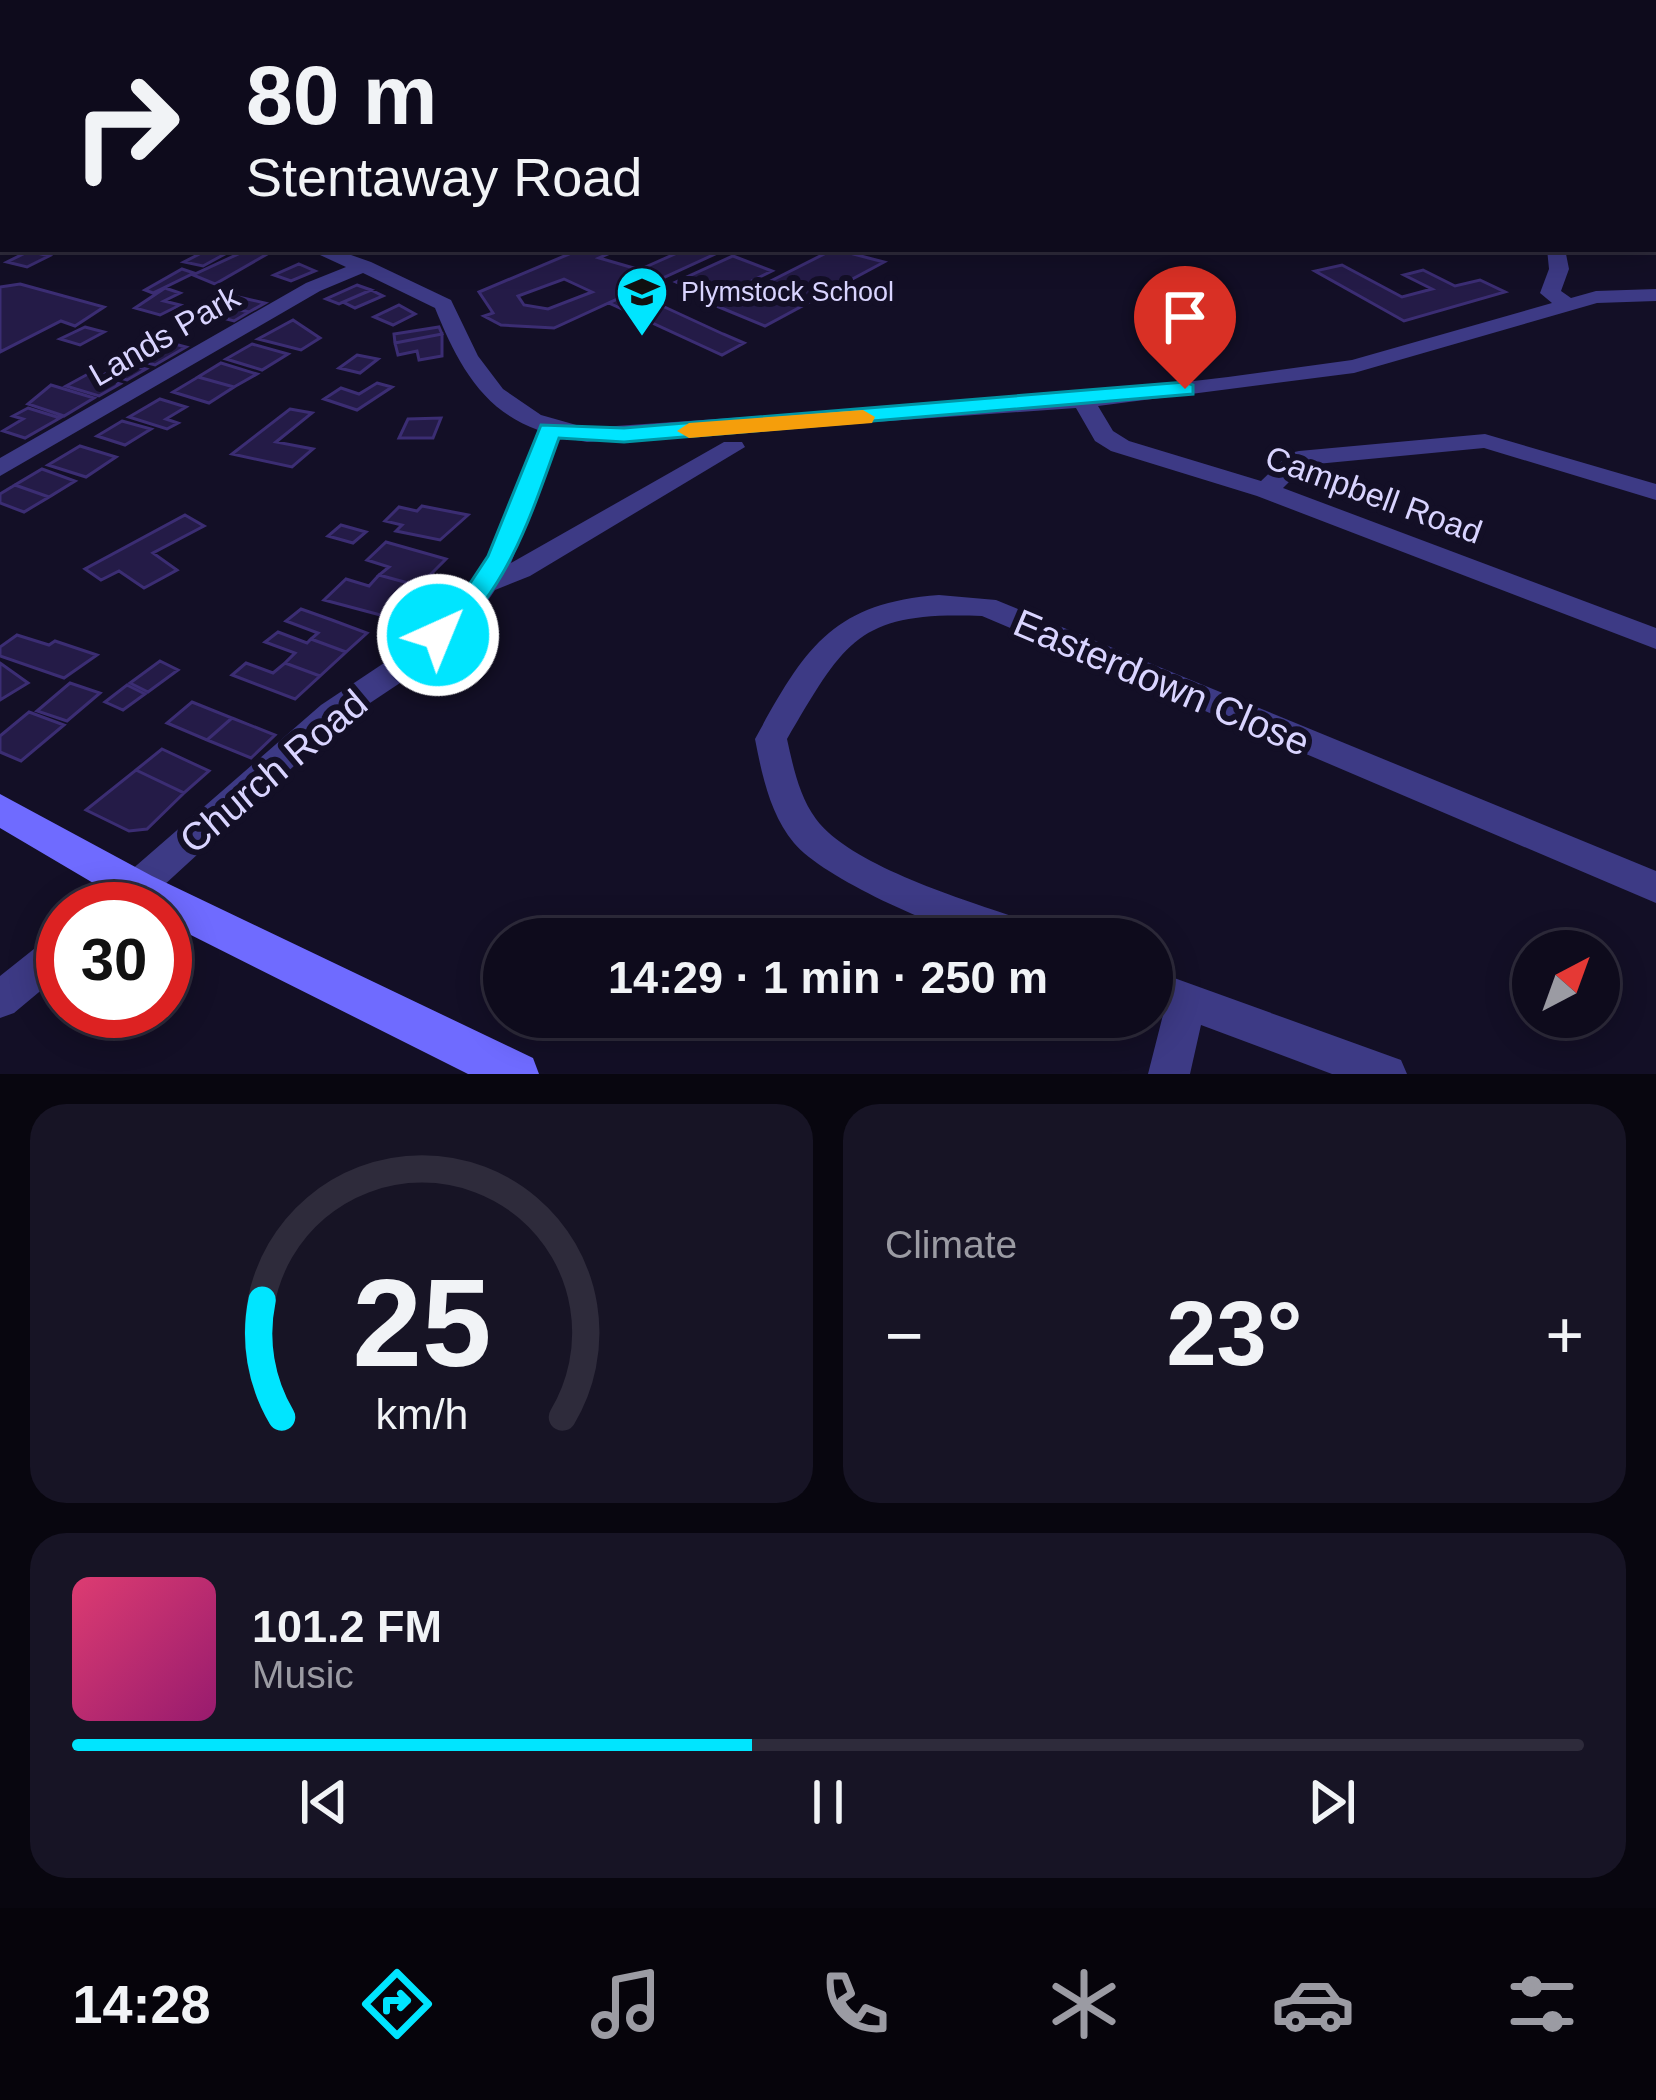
<!DOCTYPE html>
<html lang="en">
<head>
<meta charset="utf-8">
<style>
	body { margin:0; font-family:Arial,sans-serif; background:#171425; color:#f1f3f6; height:100vh; display:flex; flex-direction:column; font-size:45px; white-space:nowrap }
	* { box-sizing:border-box; margin:0 }
	p { font-size:39px; color:#9b9ba3 }
	.icon { flex:none; width:66px; height:66px; fill:none; stroke:currentColor; stroke-width:2; stroke-linecap:round; stroke-linejoin:round }
	.map { position:relative; height:1074px; overflow:hidden }
	.details { display:flex; flex-direction:column; gap:30px; padding:30px; background:#08060f; flex:1 }
	.details>* { flex:none }
	.hud { position:absolute; left:0px; top:0px; width:1656px; height:252px; box-shadow:0 6px 30px #0003,0 0 0 3px #2e2b3b; background:#0e0b1c; color:#f1f3f6; overflow:hidden }
	.needle { width:78px; rotate:41deg }
	.buttons { position:absolute; left:1512px; top:930px; display:grid; gap:24px }
	.buttons a { display:grid; place-items:center; width:108px; height:108px; border-radius:50%; background:#0e0b1c; box-shadow:0 6px 30px #0003,0 0 0 3px #2e2b3b; font-size:60px }
	.speed { position:absolute; left:36px; top:882px; display:flex; gap:24px; font-size:60px; font-weight:700; text-align:center }
	.speed>* { display:grid; place-content:center; width:156px; height:156px; border-radius:50%; background:#0e0b1c; box-shadow:0 6px 30px #0003,0 0 0 3px #2e2b3b; line-height:1 }
	.speed .limit { border:18px solid #d22; background:#fff; color:#111 }
	.pin { position:absolute; display:grid; place-items:center; width:102px; height:102px; color:#fff; margin:-123px -51px; border-radius:50% 50% 50% 0; rotate:-45deg; box-shadow:0 0 12px #0007 }
	.pin .icon { rotate:45deg }
	.me { position:absolute; width:132px; margin:-66px; rotate:44deg; stroke-linejoin:round; filter:drop-shadow(0 0 9px #0008) }
	.turn { display:flex; align-items:center; gap:42px; height:252px; padding:0 48px; font-size:54px }
	.turn .icon { width:156px; height:156px; stroke-width:2.5 }
	.turn b { display:block; font-size:84px; line-height:102px }
	.big { font-size:90px; font-weight:800; line-height:1.1 }
	.details .widget { flex:1; display:flex; flex-direction:column; justify-content:center; gap:18px; min-width:0; padding:0 42px; border-radius:36px; background:#171425 }
	.details .dial { align-items:center; gap:0 }
	.dial svg { height:312px; overflow:visible; fill:none; stroke:#2e2b3b; stroke-width:7; stroke-linecap:round; text-anchor:middle }
	.dial text { fill:#f1f3f6; stroke:none }
	.song { display:flex; align-items:center; gap:36px }
	.cover { width:144px; height:144px; border-radius:18px; background:linear-gradient(135deg,hsl(340 70% 55%),hsl(320 70% 35%)) }
	.played { height:12px; border-radius:6px; background:linear-gradient(90deg,#00e5ff 45%,#2e2b3b 45%) }
	.keys { display:flex; justify-content:space-around; direction:ltr }
	.heat { display:flex; justify-content:space-between; align-items:center; font-size:66px; direction:ltr }
	.details .tiles { flex:1; display:grid; gap:30px; grid-template-columns:1fr 1fr }
	.widget:last-child { grid-column:span 2 }
	.trip { position:absolute; left:483px; top:918px; width:690px; height:120px; border-radius:60px; background:#0e0b1c; box-shadow:0 6px 30px #0003,0 0 0 3px #2e2b3b; font-weight:800; line-height:120px; text-align:center }
	.menu { display:flex; height:192px; justify-content:space-around; align-items:center; background:#06040b; color:#9b9ba3 }
	.menu .icon { width:84px; height:84px }
	.menu .on { color:#00e5ff }
	.menu b { font-size:54px; color:#f1f3f6 }
	.map>svg:first-child { display:block }
	.building { fill:#241b47; stroke:#3b2d73; stroke-width:3; fill-rule:evenodd }
	.lines { fill:none; stroke-linecap:round; stroke-linejoin:round }
	.street { fill:#3d3a85; fill-rule:evenodd }
	.secondary { fill:#6f6bff; fill-rule:evenodd }
	.primary { fill:#c25bff; fill-rule:evenodd }
	.route { fill:#00e5ff; stroke:#0095a6; stroke-width:3 }
	.slow { fill:#f59e0b }
	.labels { text-anchor:middle; stroke-width:12; stroke-linejoin:round; paint-order:stroke }
	.far-poi-label { font-size:27px; fill:#d9d4ff; stroke:#130f26; text-anchor:start }
	.street-label { font-size:33px; fill:#d9d4ff; stroke:#130f26 }
	.near-street-label { font-size:39px; fill:#d9d4ff; stroke:#130f26 }
</style>
</head>
<body>
<div class="map">
<svg width="1656" height="1074" viewBox="0 0 1656 1074">
	<rect width="100%" height="100%" fill="#130f26"/>
	<path class="building" d="M 209,249 L 234,249 L 203,266 L 184,262 Z
		M 249,249 L 269,253 L 215,284 L 193,275 Z
		M 619,249 L 599,258 L 637,269 L 632,273 L 686,249 L 726,249 L 554,328 L 501,325 L 484,316 L 493,313 L 479,292 L 581,249 ZM 564,279 L 592,292 L 548,309 L 524,305 L 518,296 Z
		M 834,249 L 884,262 L 765,326 L 719,307 Z
		M 29,251 L 49,256 L 27,267 L 7,262 Z
		M 733,256 L 772,271 L 715,299 L 676,282 Z
		M 299,264 L 315,271 L 291,281 L 274,275 Z
		M 1342,265 L 1402,297 L 1432,289 L 1404,275 L 1423,270 L 1455,286 L 1480,280 L 1505,292 L 1404,321 L 1315,271 Z
		M 182,269 L 194,273 L 153,293 L 145,290 Z
		M 20,284 L 104,307 L 75,326 L 61,321 L 0,352 L 0,287 Z
		M 357,285 L 371,290 L 339,304 L 326,299 Z
		M 165,288 L 180,293 L 164,301 L 180,305 L 160,315 L 135,308 Z
		M 371,290 L 383,296 L 355,308 L 343,302 Z
		M 632,292 L 723,334 L 744,343 L 722,355 L 609,303 Z
		M 234,296 L 265,303 L 249,312 L 218,305 Z
		M 218,305 L 249,312 L 234,321 L 203,313 Z
		M 399,305 L 415,314 L 393,325 L 374,317 Z
		M 293,320 L 320,338 L 301,350 L 258,339 Z
		M 85,327 L 104,332 L 80,345 L 60,339 Z
		M 439,327 L 442,334 L 395,343 L 394,334 Z
		M 442,334 L 442,356 L 419,360 L 417,351 L 398,355 L 395,343 Z
		M 156,339 L 186,347 L 155,365 L 125,357 Z
		M 252,344 L 288,354 L 262,370 L 226,359 Z
		M 357,355 L 378,359 L 360,373 L 339,368 Z
		M 124,363 L 146,369 L 127,380 L 105,374 Z
		M 221,363 L 257,374 L 234,387 L 198,377 Z
		M 88,374 L 120,384 L 99,396 L 66,386 Z
		M 198,377 L 234,387 L 209,403 L 173,392 Z
		M 377,383 L 392,387 L 357,410 L 324,399 L 341,388 L 359,394 Z
		M 51,385 L 94,398 L 64,416 L 28,404 Z
		M 160,399 L 186,407 L 166,419 L 178,423 L 167,429 L 129,417 Z
		M 28,408 L 60,418 L 25,438 L 3,431 L 23,419 L 13,416 Z
		M 290,409 L 312,413 L 276,442 L 313,449 L 292,467 L 232,454 Z
		M 441,418 L 433,438 L 399,438 L 408,419 Z
		M 122,421 L 151,429 L 125,445 L 97,436 Z
		M 80,446 L 116,457 L 86,477 L 48,465 Z
		M 42,469 L 75,481 L 49,497 L 15,485 Z
		M 15,485 L 49,497 L 24,512 L 0,503 L 0,494 Z
		M 422,506 L 468,515 L 440,540 L 396,531 L 402,525 L 385,521 L 399,507 L 417,511 Z
		M 185,515 L 204,526 L 153,553 L 177,570 L 144,588 L 119,571 L 101,580 L 85,569 Z
		M 341,525 L 366,532 L 353,543 L 328,536 Z
		M 386,542 L 446,559 L 419,586 L 379,575 L 389,567 L 367,560 Z
		M 379,575 L 419,586 L 388,617 L 324,600 L 346,579 L 369,586 Z
		M 301,609 L 332,620 L 367,633 L 346,652 L 311,639 L 318,633 L 286,621 Z
		M 278,632 L 307,643 L 311,639 L 346,652 L 320,676 L 285,663 L 295,653 L 265,642 Z
		M 17,635 L 49,645 L 55,641 L 97,655 L 64,678 L 0,656 L 0,647 Z
		M 160,661 L 178,670 L 148,692 L 130,683 Z
		M 0,663 L 28,683 L 0,700 Z
		M 246,663 L 273,673 L 285,663 L 320,676 L 295,699 L 232,675 Z
		M 70,683 L 100,693 L 67,721 L 37,711 Z
		M 127,685 L 145,694 L 123,710 L 105,702 Z
		M 192,702 L 232,718 L 207,740 L 167,723 Z
		M 29,712 L 64,725 L 21,761 L 0,752 L 0,736 Z
		M 232,718 L 275,735 L 251,758 L 207,740 Z
		M 162,749 L 209,771 L 184,793 L 136,770 Z
		M 136,770 L 184,793 L 147,829 L 129,831 L 86,810 Z"/>
	<g class="lines">
		<path class="street" d="M 185,0 L 201,0 L 204,3 L 188,3 Z
			M 1653,108 L 1656,108 L 1656,117 L 1653,117 Z
			M 307,249 L 334,249 L 371,262 L 451,300 L 478,356 L 503,389 L 541,415 L 587,428 L 1083,394 L 1228,377 L 1352,360 L 1552,303 L 1540,293 L 1549,269 L 1547,249 L 1565,249 L 1569,269 L 1561,291 L 1571,298 L 1596,291 L 1656,289 L 1656,301 L 1597,303 L 1354,373 L 1098,406 L 1113,431 L 1129,441 L 1261,481 L 1290,453 L 1299,451 L 1485,434 L 1656,484 L 1656,500 L 1484,448 L 1306,465 L 1283,488 L 1656,628 L 1656,649 L 1257,496 L 1111,451 L 1095,441 L 1076,408 L 587,442 L 559,437 L 511,563 L 724,442 L 742,442 L 745,447 L 530,576 L 495,590 L 481,611 L 415,673 L 343,721 L 138,909 L 93,909 L 99,898 L 321,705 L 393,657 L 461,597 L 488,556 L 538,430 C 481,410 456,360 435,308 L 363,273 L 320,291 L 0,476 L 0,458 L 306,283 L 346,267 Z
			M 939,595 L 996,600 L 1656,871 L 1656,903 L 982,616 C 859,611 846,639 787,739 C 793,766 799,796 816,819 C 854,870 983,905 1044,927 L 1049,939 C 1029,939 1004,943 984,939 C 938,929 823,878 794,843 C 770,814 762,775 755,739 C 804,650 831,603 939,595 Z
			M 63,932 L 63,972 L 14,1013 L 0,1018 L 0,976 L 49,937 Z
			M 1152,970 L 1401,1060 L 1407,1074 L 1332,1074 L 1201,1025 L 1190,1074 L 1148,1074 L 1164,1011 L 1152,1006 Z"/>
		<path class="secondary" d="M 307,0 L 321,0 L 305,3 Z
			M 0,185 L 3,185 L 3,197 L 0,197 Z
			M 3,232 L 3,244 L 0,245 L 0,233 Z
			M 0,794 L 152,876 L 533,1058 L 539,1074 L 468,1074 L 165,922 L 165,909 L 140,909 L 122,900 L 0,828 Z"/>
		<path class="primary" d="M 1136,0 L 1155,0 L 1158,3 L 1139,3 Z
			M 1653,145 L 1656,145 L 1656,155 L 1653,155 Z"/>
	</g>
	<path class="route" d="M 1185,382 L 1193,385 L 1193,394 L 624,442 L 559,438 C 531,515 510,585 448,642 L 427,642 L 423,635 L 461,597 L 488,556 L 541,425 L 624,428 Z"/>
	<path class="slow" d="M 863,410 L 875,417 L 872,423 L 689,438 L 677,431 L 689,423 Z"/>
	<defs>
		<g id="school-pin" transform="scale(2.7)"><path d="M0 17L-7.5 6A9.5 9.5 0 1 1 7.5 6Z" fill="#00e5ff" stroke="#130f26"/><path d="M0-5L7-2L0 1L-7-2ZM-4 1L0 2.5L4 1V4Q0 6-4 4Z" fill="#111"/></g>
	</defs>
	<g fill-rule="evenodd">
		<use href="#school-pin" x="642" y="292"/>
	</g>
	<g class="labels">
		<g class="far-poi-label">
			<text x="681" y="301">Plymstock School</text>
		</g>
		<g class="street-label">
			<text transform="translate(164 335) rotate(-30)" y="12">Lands Park</text>
			<text transform="translate(1374 494) rotate(20)" y="12">Campbell Road</text>
		</g>
		<g class="near-street-label">
			<text transform="translate(1162 682) rotate(23)" y="14">Easterdown Close</text>
			<text transform="translate(273 771) rotate(-40)" y="14">Church Road</text>
		</g>
	</g>
</svg>
<div class="buttons">
<a><svg class="needle" viewBox="-14 -14 28 28"><path d="M0-13l5 13h-10z" fill="#e53935"/><path d="M0 13l5-13h-10z" fill="#9b9ba3"/></svg></a>
</div>
<div class="speed"><div class="limit">30</div></div>
<div class="pin" style="left:1185px;top:389px;background:#d93025"><svg class="icon" aria-label="arrive" viewBox="0 0 24 24"><path d="M6 21V4h12l-3 4 3 4H6"/></svg></div>
<svg class="me" style="left:438px;top:635px" viewBox="-20 -20 40 40"><circle r="17" fill="#00e5ff" stroke="#fff" stroke-width="3"/><path d="M0-11L8 9 0 5-8 9z" fill="#fff"/></svg>
<div class="trip">14:29 · 1 min · 250 m</div>
<div class="hud">
<div class="turn"><svg class="icon" aria-label="right" viewBox="0 0 24 24"><path d="M7 20v-9h11M14 6l5 5-5 5"/></svg><div><b>80 m</b>Stentaway Road</div></div>
</div>
</div>
<section class="details">
<div class="tiles">
<div class="widget dial"><svg viewBox="0 0 100 80">
<path d="M14 69A42 42 0 1 1 86 69"/>
<path d="M14 69A42 42 0 0 1 9 39" stroke="#00e5ff"/>
<text x="50" y="56" font-size="32" font-weight="700">25</text>
<text x="50" y="72" font-size="11">km/h</text>
</svg></div>
<div class="widget"><p>Climate</p>
<div class="heat"><a>−</a><b class="big">23°</b><a>+</a></div>
</div>
<div class="widget">
<div class="song"><i class="cover"></i><div><b>101.2 FM</b><p>Music</p></div></div>
<div class="played"></div>
<div class="keys"><svg class="icon" aria-label="previous" viewBox="0 0 24 24"><path d="M18 5L8 12l10 7zM5 5v14"/></svg><svg class="icon" aria-label="pause" viewBox="0 0 24 24"><path d="M8 5v14M16 5v14"/></svg><svg class="icon" aria-label="next" viewBox="0 0 24 24"><path d="M6 5l10 7-10 7zM19 5v14"/></svg></div>
</div>
</div>
</section>
<nav class="menu">
<b>14:28</b>
<svg class="icon on" aria-label="directions" viewBox="0 0 24 24"><path d="M12 3l9 9-9 9-9-9zM9 14v-3h6M13 9l2 2-2 2"/></svg>
<svg class="icon" aria-label="music" viewBox="0 0 24 24"><path d="M9 18V5l10-2v13"/><circle cx="6" cy="18" r="3"/><circle cx="16" cy="16" r="3"/></svg>
<svg class="icon" aria-label="phone" viewBox="0 0 24 24"><path d="M5 4h4l2 5-3 2q2 4 5 5l2-3 5 2v4C11 20 4 13 5 4z"/></svg>
<svg class="icon" aria-label="climate" viewBox="0 0 24 24"><path d="M12 3v18M4 7l16 10M4 17L20 7"/></svg>
<svg class="icon" aria-label="car" viewBox="0 0 24 24"><path d="M5 17H2v-5l4-1 3-4h7l3 4 3 1v5h-3M9 17h6M6 11h13"/><circle cx="7" cy="17" r="2"/><circle cx="17" cy="17" r="2"/></svg>
<svg class="icon" aria-label="filters" viewBox="0 0 24 24"><path d="M4 7h16M4 17h16"/><circle cx="9" cy="7" r="2"/><circle cx="15" cy="17" r="2"/></svg>
</nav>
</body>
</html>
